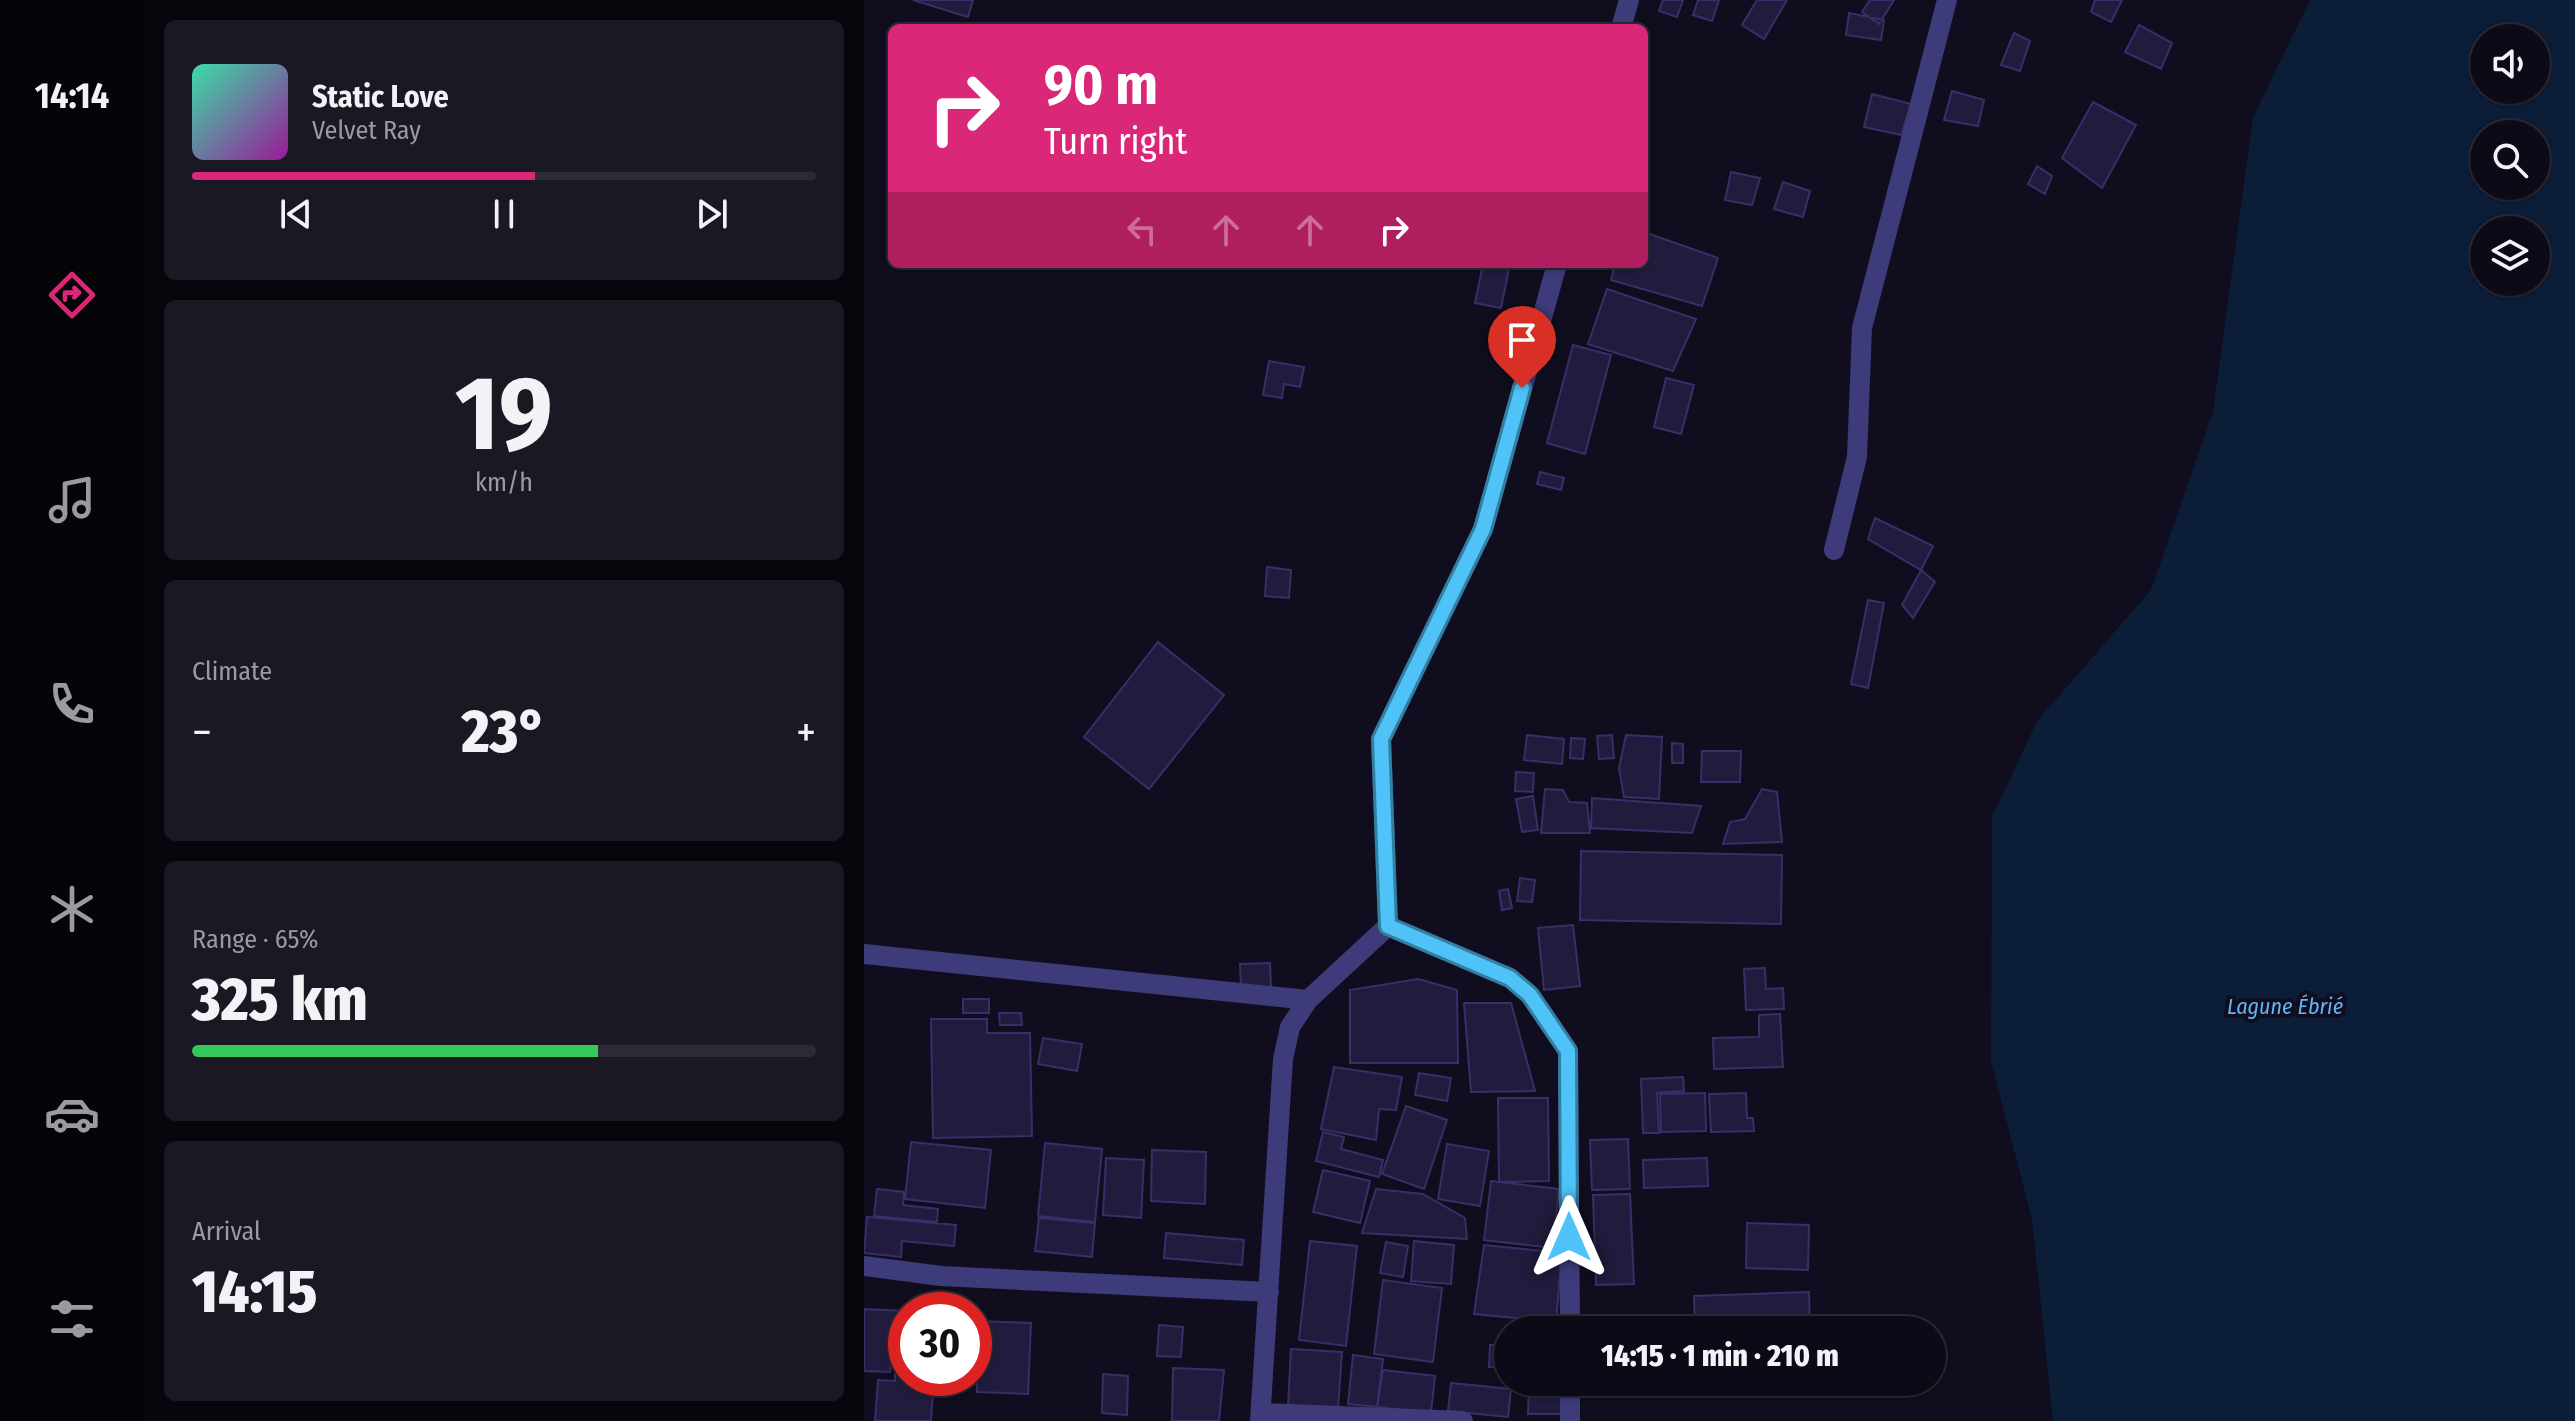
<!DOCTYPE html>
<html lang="en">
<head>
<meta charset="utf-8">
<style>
	body { margin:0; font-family:"Fira Sans Condensed",sans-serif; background:#1a1823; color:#f1f3f6; height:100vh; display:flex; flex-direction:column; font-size:30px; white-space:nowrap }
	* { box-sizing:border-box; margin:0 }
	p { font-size:26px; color:#9a9aa1 }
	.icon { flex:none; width:44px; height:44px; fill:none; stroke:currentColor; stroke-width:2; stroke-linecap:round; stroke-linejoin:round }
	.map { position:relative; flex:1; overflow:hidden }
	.drawer { display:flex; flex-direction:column; gap:20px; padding:20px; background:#07060c; width:720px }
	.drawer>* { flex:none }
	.banner { position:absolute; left:24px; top:24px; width:760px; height:244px; border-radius:12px; box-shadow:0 2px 6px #0004,0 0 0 2px #2c2b35; background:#db2777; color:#fff; overflow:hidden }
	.buttons { position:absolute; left:1606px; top:24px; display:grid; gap:16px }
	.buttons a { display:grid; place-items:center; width:80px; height:80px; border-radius:50%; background:#0c0a16; box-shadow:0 2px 6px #0004,0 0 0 2px #2c2b35; font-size:40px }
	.speed { position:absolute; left:24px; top:1292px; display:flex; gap:16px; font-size:40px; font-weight:700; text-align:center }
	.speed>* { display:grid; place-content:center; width:104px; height:104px; border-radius:50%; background:#0c0a16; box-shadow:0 2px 6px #0004,0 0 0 2px #2c2b35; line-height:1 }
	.speed .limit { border:12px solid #d22; background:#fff; color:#111 }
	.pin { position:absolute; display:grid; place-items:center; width:68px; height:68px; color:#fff; margin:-82px -34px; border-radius:50% 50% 50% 0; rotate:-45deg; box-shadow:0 0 8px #0007 }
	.pin .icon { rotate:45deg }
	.me { position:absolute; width:88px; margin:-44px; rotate:0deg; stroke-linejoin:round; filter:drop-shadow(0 0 6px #0008) }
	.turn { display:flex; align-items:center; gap:28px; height:168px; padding:0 24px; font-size:36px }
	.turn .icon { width:104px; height:104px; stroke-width:2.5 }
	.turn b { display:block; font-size:56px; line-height:68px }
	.lanes { display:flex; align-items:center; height:76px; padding:0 24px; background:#0003; justify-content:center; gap:40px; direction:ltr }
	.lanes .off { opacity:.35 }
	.big { font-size:60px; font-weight:800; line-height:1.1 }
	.drawer .card { flex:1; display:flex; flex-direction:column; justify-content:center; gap:12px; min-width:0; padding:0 28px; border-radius:12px; background:#1a1823 }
	.drawer .dial { align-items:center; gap:0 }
	.dial b { font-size:104px; line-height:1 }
	.song { display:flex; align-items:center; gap:24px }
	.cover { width:96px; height:96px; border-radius:12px; background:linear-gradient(135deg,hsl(160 70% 55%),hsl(300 70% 35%)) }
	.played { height:8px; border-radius:4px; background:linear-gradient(90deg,#db2777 55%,#2c2b35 55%) }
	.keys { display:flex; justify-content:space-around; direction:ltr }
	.heat { display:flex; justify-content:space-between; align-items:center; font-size:44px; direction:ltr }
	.charge { height:12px; border-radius:6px; background:linear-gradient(90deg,#34c759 65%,#2c2b35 0) }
	.trip { position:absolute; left:630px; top:1316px; width:452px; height:80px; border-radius:40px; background:#0c0a16; box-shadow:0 2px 6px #0004,0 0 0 2px #2c2b35; font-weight:800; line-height:80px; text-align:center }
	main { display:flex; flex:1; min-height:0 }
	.tabs { display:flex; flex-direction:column; width:144px; justify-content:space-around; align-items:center; background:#050409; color:#9a9aa1 }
	.tabs .icon { width:56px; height:56px }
	.tabs .active { color:#db2777 }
	.tabs b { font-size:36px; color:#f1f3f6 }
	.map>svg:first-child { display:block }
	.water { fill:#0c1d38; fill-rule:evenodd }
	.building { fill:#211b3d; stroke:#392e68; stroke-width:2 }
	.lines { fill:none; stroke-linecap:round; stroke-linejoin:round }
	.street { stroke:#3d3b7a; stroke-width:20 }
	.route-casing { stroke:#337fa1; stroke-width:20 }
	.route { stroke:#4fc3f7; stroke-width:14 }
	.labels { text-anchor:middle; stroke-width:8; stroke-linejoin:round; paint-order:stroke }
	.water-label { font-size:22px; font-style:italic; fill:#62b4f5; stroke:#100d1e }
</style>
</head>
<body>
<main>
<nav class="tabs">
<b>14:14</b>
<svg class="icon active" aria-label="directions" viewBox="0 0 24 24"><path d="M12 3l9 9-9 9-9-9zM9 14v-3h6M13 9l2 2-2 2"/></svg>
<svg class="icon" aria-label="music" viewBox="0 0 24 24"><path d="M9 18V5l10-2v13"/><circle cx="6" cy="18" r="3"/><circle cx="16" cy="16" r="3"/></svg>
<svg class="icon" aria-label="phone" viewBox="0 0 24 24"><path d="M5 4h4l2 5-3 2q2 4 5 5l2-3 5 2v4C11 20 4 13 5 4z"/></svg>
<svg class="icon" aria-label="climate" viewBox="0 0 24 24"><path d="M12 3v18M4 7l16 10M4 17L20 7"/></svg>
<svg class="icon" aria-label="car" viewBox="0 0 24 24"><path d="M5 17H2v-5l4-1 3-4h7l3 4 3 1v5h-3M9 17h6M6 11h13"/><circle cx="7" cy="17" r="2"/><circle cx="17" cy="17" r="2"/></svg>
<svg class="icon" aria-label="filters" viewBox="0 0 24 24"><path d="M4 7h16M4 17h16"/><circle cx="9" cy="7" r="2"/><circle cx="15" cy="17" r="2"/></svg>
</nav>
<section class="drawer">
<div class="card">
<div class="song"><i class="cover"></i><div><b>Static Love</b><p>Velvet Ray</p></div></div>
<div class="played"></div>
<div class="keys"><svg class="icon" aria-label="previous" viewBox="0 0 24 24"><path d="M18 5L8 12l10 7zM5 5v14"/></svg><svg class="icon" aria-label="pause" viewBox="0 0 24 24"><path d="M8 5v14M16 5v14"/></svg><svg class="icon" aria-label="next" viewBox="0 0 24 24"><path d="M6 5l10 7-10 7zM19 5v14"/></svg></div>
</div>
<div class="card dial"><b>19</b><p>km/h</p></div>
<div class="card"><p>Climate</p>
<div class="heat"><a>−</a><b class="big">23°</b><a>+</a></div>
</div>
<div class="card"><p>Range · 65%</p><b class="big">325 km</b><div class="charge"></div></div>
<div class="card"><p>Arrival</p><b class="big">14:15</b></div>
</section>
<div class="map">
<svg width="1711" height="1421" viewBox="0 0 1711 1421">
	<rect width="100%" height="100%" fill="#100d1e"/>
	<path class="water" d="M 1446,0 L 1711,0 L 1711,1421 L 1189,1421 L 1168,1219 L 1127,1061 L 1128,817 L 1173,721 L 1287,590 L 1349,412 L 1389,117 ZM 1620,38 L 1672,38 L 1672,90 L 1620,90 ZM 1620,134 L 1672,134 L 1672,186 L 1620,186 ZM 1620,230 L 1672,230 L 1672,282 L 1620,282 Z"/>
	<path class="building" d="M 49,0 L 109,0 L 104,17 Z
		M 799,0 L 819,0 L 813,17 L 795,11 Z
		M 834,0 L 855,0 L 848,21 L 829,15 Z
		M 893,0 L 923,0 L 900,39 L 878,25 Z
		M 1006,0 L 1030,0 L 1015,24 L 998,12 Z
		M 1231,0 L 1258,0 L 1247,22 L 1227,12 Z
		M 985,13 L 1020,20 L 1017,40 L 982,35 Z
		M 1275,25 L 1308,43 L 1297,69 L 1261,52 Z
		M 1150,33 L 1166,41 L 1156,71 L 1137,65 Z
		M 1088,91 L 1120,100 L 1114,126 L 1080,120 Z
		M 1008,94 L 1047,104 L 1037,135 L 1000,127 Z
		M 1229,102 L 1272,125 L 1238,188 L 1198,158 Z
		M 1173,166 L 1188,176 L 1181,194 L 1164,184 Z
		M 867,172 L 896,178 L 888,205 L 861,200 Z
		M 919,182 L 946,191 L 939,217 L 910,209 Z
		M 780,232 L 854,258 L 838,306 L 747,280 L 751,264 L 780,264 Z
		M 619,264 L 646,264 L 637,308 L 611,303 Z
		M 743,289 L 832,319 L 809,371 L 724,344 Z
		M 709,345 L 747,355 L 721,454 L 683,443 Z
		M 405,361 L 440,367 L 436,387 L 420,384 L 418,398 L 399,395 Z
		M 802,378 L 830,385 L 817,434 L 790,427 Z
		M 676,472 L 700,478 L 697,490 L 673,484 Z
		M 1011,518 L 1069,546 L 1057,570 L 1004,539 Z
		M 403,567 L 427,570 L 425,598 L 401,596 Z
		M 1057,570 L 1071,582 L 1049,618 L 1038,605 Z
		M 1004,600 L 1020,603 L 1004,688 L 987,684 Z
		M 294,642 L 360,695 L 285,789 L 220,737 Z
		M 663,735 L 700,739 L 698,764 L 660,760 Z
		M 748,735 L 750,758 L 735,759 L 733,736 Z
		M 762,735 L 798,737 L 795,799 L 760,797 L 755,768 Z
		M 707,738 L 721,739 L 719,759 L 706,758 Z
		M 808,743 L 819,744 L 819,763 L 808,763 Z
		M 838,751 L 877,751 L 876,782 L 837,782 Z
		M 652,772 L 670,773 L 669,792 L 651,791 Z
		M 681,789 L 699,790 L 705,802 L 723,803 L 726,833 L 677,833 Z
		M 898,789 L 913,792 L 918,842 L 859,844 L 866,822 L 881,819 Z
		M 669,796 L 674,830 L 658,832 L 652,799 Z
		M 728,798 L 837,806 L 828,833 L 727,828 Z
		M 717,851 L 918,855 L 917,924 L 716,920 Z
		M 656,878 L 671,880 L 668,902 L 653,901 Z
		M 644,889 L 648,908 L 638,910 L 635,891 Z
		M 709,925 L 716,986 L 680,990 L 674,928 Z
		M 406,963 L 407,987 L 377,988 L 376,964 Z
		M 901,968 L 902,989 L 919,988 L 920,1009 L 882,1010 L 880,969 Z
		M 554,979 L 593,990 L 594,1063 L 486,1063 L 486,990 Z
		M 99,999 L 125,999 L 125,1013 L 99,1013 Z
		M 600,1003 L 647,1003 L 671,1091 L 607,1092 Z
		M 135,1013 L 157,1013 L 158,1025 L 136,1025 Z
		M 916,1014 L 919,1067 L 850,1069 L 849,1038 L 895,1037 L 895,1015 Z
		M 67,1019 L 123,1019 L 123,1033 L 166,1033 L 168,1136 L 69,1138 Z
		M 179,1038 L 218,1044 L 213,1071 L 174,1064 Z
		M 470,1067 L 538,1077 L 532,1110 L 515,1109 L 512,1140 L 457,1129 Z
		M 555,1073 L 587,1078 L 583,1101 L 551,1095 Z
		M 819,1077 L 820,1091 L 793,1093 L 795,1133 L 779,1133 L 777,1079 Z
		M 841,1093 L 842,1131 L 797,1132 L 796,1094 Z
		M 882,1093 L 883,1118 L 889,1118 L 890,1131 L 847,1132 L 845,1094 Z
		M 634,1098 L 684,1098 L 685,1181 L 635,1182 Z
		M 542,1106 L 583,1120 L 560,1189 L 518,1174 Z
		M 459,1132 L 480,1137 L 477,1149 L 519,1160 L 515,1177 L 452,1161 Z
		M 764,1139 L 766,1189 L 728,1190 L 726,1140 Z
		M 47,1142 L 127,1150 L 121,1208 L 41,1199 Z
		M 181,1143 L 238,1149 L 231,1222 L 174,1216 Z
		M 583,1144 L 625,1151 L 616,1206 L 574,1199 Z
		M 288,1150 L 342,1152 L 341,1204 L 287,1201 Z
		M 242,1158 L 280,1160 L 277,1218 L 239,1215 Z
		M 843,1158 L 844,1186 L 780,1188 L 779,1160 Z
		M 459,1170 L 506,1181 L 496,1223 L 449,1212 Z
		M 627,1181 L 695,1189 L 689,1248 L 620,1240 Z
		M 13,1189 L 40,1192 L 39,1205 L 74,1209 L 73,1222 L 10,1216 Z
		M 512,1189 L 559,1194 L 601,1218 L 603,1239 L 498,1233 Z
		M 766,1194 L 770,1284 L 732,1285 L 729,1195 Z
		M 3,1217 L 92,1225 L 90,1246 L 38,1241 L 37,1257 L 0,1253 Z
		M 175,1218 L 231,1223 L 228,1257 L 171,1251 Z
		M 883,1223 L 945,1225 L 944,1270 L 882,1268 Z
		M 302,1233 L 380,1240 L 378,1265 L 300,1258 Z
		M 446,1241 L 493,1246 L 482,1346 L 435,1340 Z
		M 550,1241 L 590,1245 L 587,1284 L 547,1281 Z
		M 522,1242 L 544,1246 L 539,1277 L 516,1273 Z
		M 620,1245 L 698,1253 L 692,1322 L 610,1314 Z
		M 519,1280 L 578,1288 L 569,1362 L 510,1354 Z
		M 945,1292 L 946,1328 L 831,1330 L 830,1296 Z
		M 0,1309 L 42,1311 L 42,1361 L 27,1360 L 26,1372 L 0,1371 Z
		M 110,1321 L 167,1323 L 164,1394 L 113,1392 Z
		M 295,1325 L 319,1327 L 317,1357 L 293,1356 Z
		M 665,1327 L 702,1328 L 702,1330 L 665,1330 Z
		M 626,1345 L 644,1345 L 644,1368 L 625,1367 Z
		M 427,1349 L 478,1352 L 474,1409 L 424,1405 Z
		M 489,1355 L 519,1359 L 513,1407 L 484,1404 Z
		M 309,1368 L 360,1370 L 355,1421 L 308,1421 Z
		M 519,1370 L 571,1376 L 567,1413 L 513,1407 Z
		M 31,1374 L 70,1378 L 67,1421 L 11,1421 L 14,1380 L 31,1381 Z
		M 239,1374 L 264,1376 L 263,1415 L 238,1413 Z
		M 665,1382 L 702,1382 L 702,1414 L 664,1414 Z
		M 587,1383 L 647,1389 L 644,1417 L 584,1411 Z"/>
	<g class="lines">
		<path class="street" d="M 757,28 L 765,0
			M 970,550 L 993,457 L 998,328 L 1083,0
			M 524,926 L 646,978 L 666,995 L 704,1051 L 706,1330
			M 0,954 L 444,1000
			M 0,1266 L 77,1276 L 405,1292
			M 706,1382 L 706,1421
			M 397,1413 L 599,1421
			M 396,1421 L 419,1059 L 426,1027 L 444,1000 L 524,926 L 517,739 L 619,529 L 693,264"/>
	</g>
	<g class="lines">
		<g class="route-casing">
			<path id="route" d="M 658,388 L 619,529 L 517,739 L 524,926 L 646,978 L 666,995 L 704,1051 L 705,1237"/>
		</g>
		<use href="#route" class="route"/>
	</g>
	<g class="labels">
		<g class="water-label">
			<text x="1421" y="1014">Lagune Ébrié</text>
		</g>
	</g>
</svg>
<div class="buttons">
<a><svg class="icon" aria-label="sound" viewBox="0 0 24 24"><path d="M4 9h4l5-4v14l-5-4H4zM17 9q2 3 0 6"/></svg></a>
<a><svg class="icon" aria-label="search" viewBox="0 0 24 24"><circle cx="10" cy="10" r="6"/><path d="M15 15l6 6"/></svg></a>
<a><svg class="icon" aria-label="layers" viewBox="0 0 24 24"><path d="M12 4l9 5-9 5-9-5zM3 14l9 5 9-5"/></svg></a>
</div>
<div class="speed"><div class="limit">30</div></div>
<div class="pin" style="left:658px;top:388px;background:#d93025"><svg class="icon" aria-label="arrive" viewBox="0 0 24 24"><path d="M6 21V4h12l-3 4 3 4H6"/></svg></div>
<svg class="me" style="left:705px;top:1237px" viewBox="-20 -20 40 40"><path d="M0-17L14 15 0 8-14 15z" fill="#4fc3f7" stroke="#fff" stroke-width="4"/></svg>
<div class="trip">14:15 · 1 min · 210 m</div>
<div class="banner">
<div class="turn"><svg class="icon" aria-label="right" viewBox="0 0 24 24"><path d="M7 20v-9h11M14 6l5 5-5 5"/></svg><div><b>90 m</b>Turn right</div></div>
<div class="lanes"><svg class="icon off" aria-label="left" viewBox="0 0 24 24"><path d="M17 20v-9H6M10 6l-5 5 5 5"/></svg><svg class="icon off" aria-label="ahead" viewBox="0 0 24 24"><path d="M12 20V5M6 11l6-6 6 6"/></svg><svg class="icon off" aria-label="ahead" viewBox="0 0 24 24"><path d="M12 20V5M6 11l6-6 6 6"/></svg><svg class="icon" aria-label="right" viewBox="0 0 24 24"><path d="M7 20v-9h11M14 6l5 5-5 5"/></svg></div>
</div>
</div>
</main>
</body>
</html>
